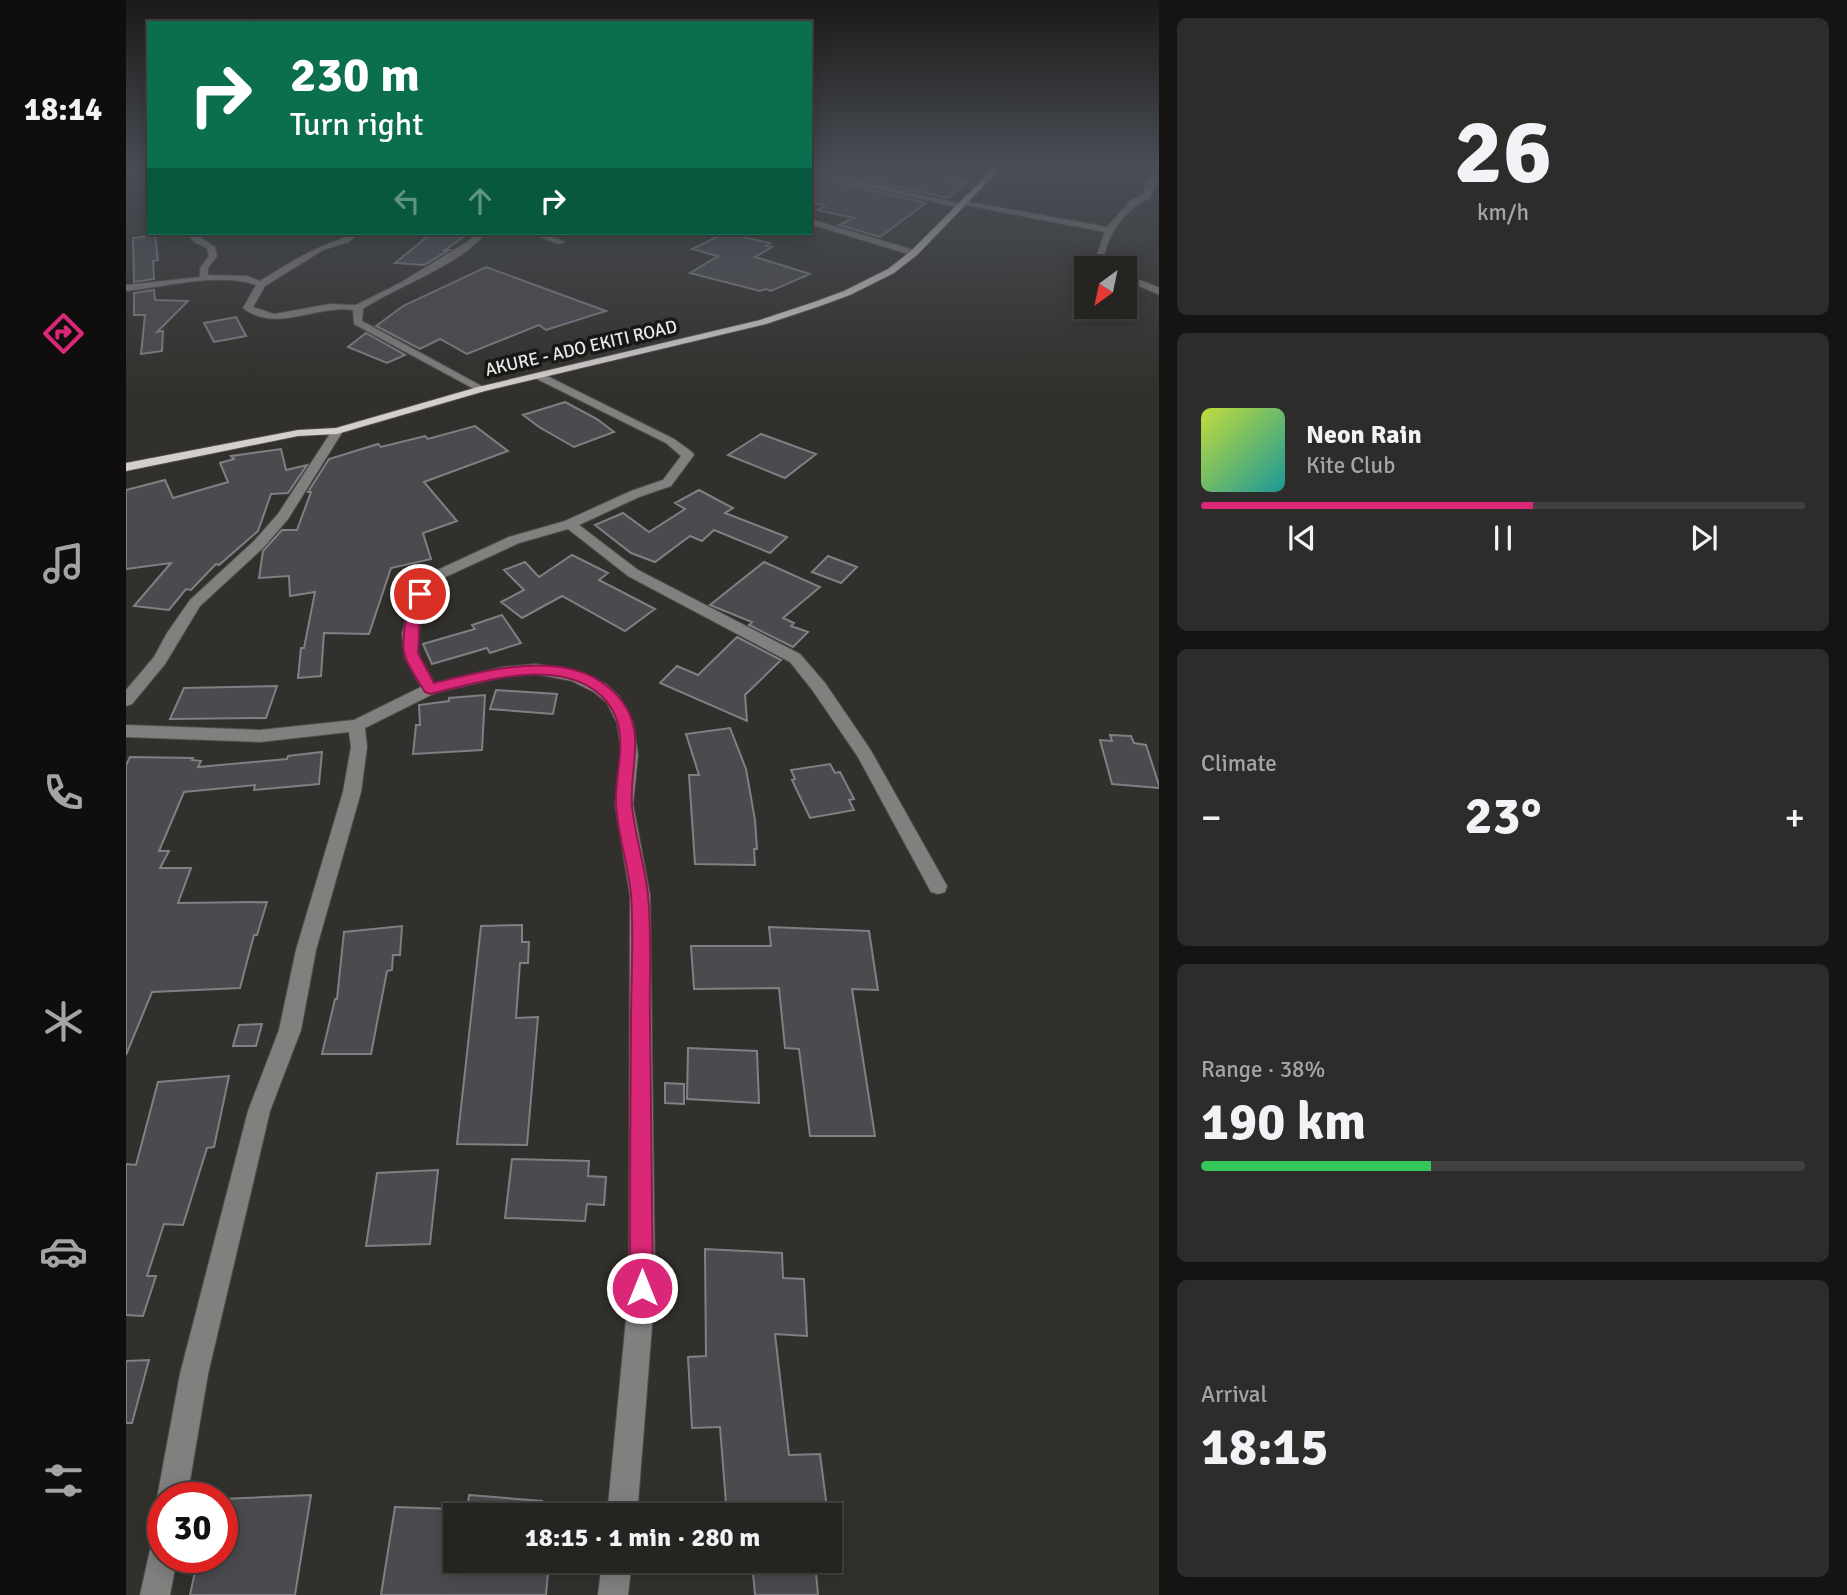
<!DOCTYPE html>
<html lang="en">
<head>
<meta charset="utf-8">
<style>
	body { margin:0; font-family:Signika,sans-serif; background:#2e2c2a; color:#f1f3f6; height:100vh; display:flex; flex-direction:column; font-size:26px; white-space:nowrap }
	* { box-sizing:border-box; margin:0 }
	p { font-size:23px; color:#a4a4a5 }
	.icon { flex:none; width:38px; height:38px; fill:none; stroke:currentColor; stroke-width:2; stroke-linecap:round; stroke-linejoin:round }
	.map { position:relative; flex:1; overflow:hidden }
	.details { display:flex; flex-direction:column; gap:18px; padding:18px; background:#151412; width:688px }
	.details>* { flex:none }
	.guide { position:absolute; left:21px; top:21px; width:665px; height:214px; border-radius:0px; box-shadow:0 4px 18px #0003,0 0 0 2px #42413f; background:#0b6e4f; color:#fff; overflow:hidden }
	.needle { width:46px; rotate:213deg }
	.tools { position:absolute; left:948px; top:256px; display:grid; gap:14px }
	.tools a { display:grid; place-items:center; width:63px; height:63px; border-radius:0px; background:#262421; box-shadow:0 4px 18px #0003,0 0 0 2px #42413f; font-size:35px }
	.speed { position:absolute; left:21px; top:1482px; display:flex; gap:14px; font-size:35px; font-weight:700; text-align:center }
	.speed>* { display:grid; place-content:center; width:91px; height:91px; border-radius:50%; background:#262421; box-shadow:0 4px 18px #0003,0 0 0 2px #42413f; line-height:1 }
	.speed .limit { border:10px solid #d22; background:#fff; color:#111 }
	.pin { position:absolute; display:grid; place-items:center; width:60px; height:60px; color:#fff; margin:-30px; border:4px solid #fff; border-radius:50%; box-shadow:0 2px 7px #0007 }
	.me { position:absolute; width:77px; margin:-38px; rotate:0deg; stroke-linejoin:round; filter:drop-shadow(0 0 5px #0008) }
	.turn { display:flex; align-items:center; gap:24px; height:147px; padding:0 28px; font-size:32px }
	.turn .icon { width:91px; height:91px; stroke-width:2.5 }
	.turn b { display:block; font-size:49px; line-height:60px }
	.lanes { display:flex; align-items:center; height:66px; padding:0 28px; background:#0003; justify-content:center; gap:35px; direction:ltr }
	.lanes .off { opacity:.35 }
	.big { font-size:52px; font-weight:800; line-height:1.1 }
	.details .widget { flex:1; display:flex; flex-direction:column; justify-content:center; gap:10px; min-width:0; padding:0 24px; border-radius:10px; background:#2e2c2a }
	.details .dial { align-items:center; gap:0 }
	.dial b { font-size:91px; line-height:1 }
	.song { display:flex; align-items:center; gap:21px }
	.cover { width:84px; height:84px; border-radius:10px; background:linear-gradient(135deg,hsl(70 70% 55%),hsl(180 70% 35%)) }
	.played { height:7px; border-radius:4px; background:linear-gradient(90deg,#db2777 55%,#42413f 55%) }
	.keys { display:flex; justify-content:space-around; direction:ltr }
	.heat { display:flex; justify-content:space-between; align-items:center; font-size:38px; direction:ltr }
	.charge { height:10px; border-radius:5px; background:linear-gradient(90deg,#34c759 38%,#42413f 0) }
	.trip { position:absolute; left:317px; top:1503px; width:399px; height:70px; border-radius:0px; background:#262421; box-shadow:0 4px 18px #0003,0 0 0 2px #42413f; font-weight:800; line-height:70px; text-align:center }
	main { display:flex; flex:1; min-height:0 }
	.menu { display:flex; flex-direction:column; width:126px; justify-content:space-around; align-items:center; background:#0f0e0d; color:#a4a4a5 }
	.menu .icon { width:49px; height:49px }
	.menu .active { color:#db2777 }
	.menu b { font-size:32px; color:#f1f3f6 }
	.map>svg:first-child { display:block }
	.building { fill:#4b4a4e; stroke:#807f84; stroke-width:2 }
	.lines { fill:none; stroke-linecap:round; stroke-linejoin:round }
	.minor-casing { stroke:#504e4a; stroke-width:2 }
	.major-casing { stroke:#504e4a; stroke-width:2 }
	.minor { fill:#827f7f; fill-rule:evenodd }
	.major { fill:#d4cfce; fill-rule:evenodd }
	.route { fill:#db2777; stroke:#8e194d; stroke-width:2 }
	.labels { text-anchor:middle; stroke-width:7; stroke-linejoin:round; paint-order:stroke }
	.far-street-label { font-size:18px; fill:#ebe9e7; stroke:#191816 }
</style>
</head>
<body>
<main>
<nav class="menu">
<b>18:14</b>
<svg class="icon active" aria-label="directions" viewBox="0 0 24 24"><path d="M12 3l9 9-9 9-9-9zM9 14v-3h6M13 9l2 2-2 2"/></svg>
<svg class="icon" aria-label="music" viewBox="0 0 24 24"><path d="M9 18V5l10-2v13"/><circle cx="6" cy="18" r="3"/><circle cx="16" cy="16" r="3"/></svg>
<svg class="icon" aria-label="phone" viewBox="0 0 24 24"><path d="M5 4h4l2 5-3 2q2 4 5 5l2-3 5 2v4C11 20 4 13 5 4z"/></svg>
<svg class="icon" aria-label="climate" viewBox="0 0 24 24"><path d="M12 3v18M4 7l16 10M4 17L20 7"/></svg>
<svg class="icon" aria-label="car" viewBox="0 0 24 24"><path d="M5 17H2v-5l4-1 3-4h7l3 4 3 1v5h-3M9 17h6M6 11h13"/><circle cx="7" cy="17" r="2"/><circle cx="17" cy="17" r="2"/></svg>
<svg class="icon" aria-label="filters" viewBox="0 0 24 24"><path d="M4 7h16M4 17h16"/><circle cx="9" cy="7" r="2"/><circle cx="15" cy="17" r="2"/></svg>
</nav>
<div class="map">
<svg width="1034" height="1595" viewBox="0 0 1034 1595">
	<rect width="100%" height="100%" fill="#32302c"/>
	<path class="building" d="M 712,167 L 770,167 L 842,181 L 822,198 L 704,172 Z
		M 692,178 L 800,203 L 754,237 L 713,225 L 728,218 L 691,210 L 699,206 L 684,202 L 684,182 Z
		M 306,233 L 343,233 L 319,250 L 323,250 L 298,265 L 269,263 Z
		M 599,233 L 644,243 L 640,246 L 646,247 L 629,257 L 684,274 L 645,291 L 640,289 L 634,291 L 564,273 L 592,256 L 566,249 Z
		M 29,235 L 32,260 L 27,261 L 28,279 L 8,282 L 7,238 Z
		M 360,267 L 480,311 L 420,330 L 413,325 L 341,354 L 314,339 L 294,349 L 250,326 L 277,306 Z
		M 28,290 L 29,300 L 62,301 L 31,332 L 37,331 L 36,351 L 15,354 L 19,315 L 8,315 L 8,293 Z
		M 110,317 L 120,336 L 88,342 L 78,323 Z
		M 240,333 L 279,355 L 261,363 L 222,347 Z
		M 439,402 L 471,419 L 488,432 L 448,447 L 413,427 L 397,415 Z
		M 349,426 L 382,451 L 298,482 L 331,521 L 297,533 L 305,559 L 265,568 L 243,634 L 198,633 L 195,676 L 172,678 L 175,648 L 178,648 L 189,592 L 164,596 L 163,576 L 133,578 L 137,551 L 156,530 L 171,530 L 185,492 L 182,492 L 203,459 L 252,444 L 255,447 L 299,436 L 302,439 Z
		M 635,434 L 690,454 L 659,478 L 602,455 Z
		M 155,449 L 160,470 L 181,465 L 162,493 L 145,494 L 132,531 L 93,565 L 90,564 L 65,590 L 60,589 L 43,610 L 8,606 L 45,563 L 0,569 L 0,490 L 39,480 L 47,498 L 102,482 L 94,463 L 108,459 L 105,456 Z
		M 573,490 L 607,508 L 599,513 L 661,537 L 644,553 L 588,530 L 576,541 L 564,536 L 529,562 L 505,553 L 469,525 L 497,513 L 523,532 L 559,509 L 549,503 Z
		M 446,555 L 482,573 L 473,580 L 529,609 L 499,631 L 436,596 L 396,618 L 375,602 L 398,590 L 378,570 L 399,562 L 413,577 Z
		M 702,556 L 731,567 L 715,583 L 686,572 Z
		M 638,562 L 694,587 L 657,618 L 668,623 L 665,626 L 682,632 L 667,647 L 623,625 L 626,622 L 584,605 Z
		M 376,615 L 395,643 L 364,653 L 361,648 L 306,664 L 297,644 L 349,629 L 346,625 Z
		M 611,637 L 655,660 L 619,695 L 621,721 L 534,683 L 551,666 L 572,675 Z
		M 151,686 L 140,718 L 44,719 L 58,688 Z
		M 370,690 L 431,694 L 427,714 L 364,709 Z
		M 359,695 L 356,750 L 287,754 L 290,725 L 294,725 L 293,705 L 323,701 L 323,698 Z
		M 604,728 L 620,769 L 629,820 L 631,849 L 628,849 L 629,865 L 569,864 L 563,775 L 573,775 L 560,734 Z
		M 984,735 L 1005,736 L 1008,743 L 1020,745 L 1034,788 L 986,784 L 974,740 L 986,741 Z
		M 196,752 L 193,784 L 128,790 L 129,785 L 58,792 L 33,851 L 43,851 L 34,868 L 65,868 L 52,903 L 141,902 L 131,935 L 128,935 L 114,988 L 26,992 L 0,1055 L 0,765 L 4,757 L 67,758 L 66,760 L 75,761 L 72,767 L 161,759 L 162,756 Z
		M 704,764 L 709,773 L 714,772 L 728,799 L 723,800 L 728,810 L 684,818 L 666,780 L 669,779 L 665,770 Z
		M 396,925 L 396,942 L 403,942 L 402,963 L 394,963 L 390,1018 L 412,1017 L 401,1145 L 331,1144 L 355,926 Z
		M 276,926 L 274,955 L 267,955 L 266,970 L 261,971 L 245,1054 L 196,1054 L 209,999 L 211,999 L 218,932 Z
		M 643,927 L 743,931 L 752,990 L 726,989 L 749,1136 L 684,1136 L 673,1049 L 659,1048 L 653,988 L 568,989 L 565,946 L 645,946 Z
		M 136,1024 L 130,1046 L 107,1046 L 113,1025 Z
		M 562,1048 L 631,1051 L 633,1103 L 561,1099 Z
		M 103,1076 L 88,1147 L 81,1148 L 57,1225 L 38,1224 L 21,1276 L 30,1276 L 17,1316 L 0,1315 L 0,1164 L 10,1165 L 32,1082 Z
		M 539,1083 L 558,1084 L 558,1104 L 539,1103 Z
		M 386,1159 L 463,1161 L 462,1176 L 480,1177 L 478,1205 L 461,1204 L 459,1221 L 379,1218 Z
		M 312,1170 L 304,1244 L 240,1246 L 251,1173 Z
		M 579,1249 L 656,1253 L 657,1278 L 678,1279 L 681,1336 L 649,1334 L 663,1455 L 694,1454 L 702,1516 L 601,1516 L 594,1427 L 566,1428 L 562,1357 L 580,1356 Z
		M 23,1360 L 6,1423 L 0,1423 L 0,1361 Z
		M 185,1495 L 169,1595 L 64,1595 L 72,1558 L 96,1558 L 96,1499 Z
		M 343,1495 L 416,1501 L 416,1516 L 340,1516 Z
		M 269,1507 L 329,1509 L 322,1561 L 423,1561 L 420,1595 L 255,1595 Z
		M 626,1561 L 689,1561 L 692,1595 L 629,1595 Z"/>
	<g class="lines">
		<g class="minor-casing">
			<path id="minor" d="M 1031,168 L 1034,176 L 1024,198 C 998,209 977,239 977,268 L 969,268 L 968,263 L 979,232 L 838,205 L 835,208 L 684,174 L 684,170 L 836,204 L 839,201 L 981,227 L 1005,200 L 1017,195 L 1019,186 Z
				M 684,219 L 791,251 L 792,253 L 785,255 L 684,224 Z
				M 60,233 L 68,233 L 89,247 L 91,256 L 82,268 L 82,275 L 121,276 L 134,281 C 160,265 184,249 213,240 C 221,237 224,233 233,233 L 223,242 L 197,250 L 139,286 L 127,307 L 148,314 L 204,304 L 230,305 L 274,283 L 344,240 L 351,233 L 359,233 C 337,264 269,287 237,309 L 236,321 L 361,389 L 352,391 L 228,324 L 227,310 C 191,304 150,334 117,308 L 130,285 C 94,272 38,287 0,291 L 0,285 L 74,277 L 74,268 L 83,256 L 81,248 L 68,242 Z
				M 405,233 L 416,233 L 439,242 L 432,244 Z
				M 999,274 L 1034,288 L 1034,295 L 999,280 Z
				M 409,374 L 417,374 L 548,439 L 566,452 L 568,455 L 545,486 L 513,497 L 453,525 L 512,570 L 674,654 L 699,683 L 744,749 L 821,886 L 819,892 L 812,894 L 805,892 L 732,757 L 687,691 L 664,662 L 502,576 L 442,529 L 393,543 L 315,579 L 308,585 L 296,612 L 291,645 L 294,658 L 308,683 L 377,667 L 410,664 L 450,672 L 480,684 L 493,696 L 507,723 L 512,755 L 507,804 L 524,895 L 529,1288 L 511,1516 L 481,1516 L 503,1288 L 504,895 L 489,804 L 496,755 L 491,723 L 481,703 L 468,692 L 446,681 L 410,674 L 377,677 L 309,693 L 239,728 L 241,747 L 235,792 L 190,950 L 175,1030 L 144,1111 L 82,1374 L 61,1498 L 37,1498 L 37,1509 L 31,1498 L 54,1374 L 122,1111 L 153,1030 L 170,950 L 217,792 L 225,747 L 223,732 L 134,742 L 0,737 L 0,725 L 134,730 L 228,720 L 295,687 L 279,658 L 276,634 L 285,601 L 305,573 L 383,537 L 439,521 L 505,491 L 537,480 L 555,456 L 540,443 L 409,378 Z
				M 207,429 L 217,431 L 162,519 L 138,547 L 74,606 L 39,664 L 6,704 L 0,706 L 0,690 L 28,657 L 41,633 L 64,600 L 128,541 L 152,514 Z
				M 37,1537 L 37,1558 L 51,1558 L 44,1595 L 14,1595 L 26,1541 Z
				M 476,1561 L 506,1561 L 502,1595 L 472,1595 Z"/>
		</g>
		<g class="major-casing">
			<path id="major" d="M 869,167 L 876,167 L 791,255 L 768,273 L 724,295 L 694,306 L 640,324 L 359,391 L 211,434 L 172,436 L 0,471 L 0,463 L 172,430 L 210,428 L 352,387 L 634,320 L 688,302 L 718,291 L 762,269 L 785,251 Z"/>
		</g>
		<use href="#minor" class="minor"/>
		<use href="#major" class="major"/>
	</g>
	<linearGradient id="sky" x2="0" y2="1"><stop stop-color="#1c1a18"/><stop offset="0.43" stop-color="#494e56"/><stop offset="1" stop-color="#494e56" stop-opacity="0"/></linearGradient>
	<rect width="1034" height="391" fill="url(#sky)"/>
	<path class="route" d="M 294,590 L 301,594 L 294,614 L 292,653 L 308,683 C 364,670 444,646 490,694 C 523,728 503,767 506,806 C 509,836 519,865 522,895 C 526,937 523,980 524,1022 C 525,1111 526,1199 527,1288 L 524,1296 L 516,1300 L 507,1296 L 504,1288 C 504,1199 504,1111 505,1022 C 505,980 508,936 505,894 C 502,865 492,835 490,805 C 488,771 506,733 481,702 C 441,653 355,682 304,694 L 299,692 C 293,681 280,665 278,652 C 276,639 281,595 294,590 Z"/>
	<g class="labels">
		<g class="far-street-label">
			<text transform="translate(455 348) rotate(-13)" y="6">AKURE - ADO EKITI ROAD</text>
		</g>
	</g>
</svg>
<div class="tools">
<a><svg class="needle" viewBox="-14 -14 28 28"><path d="M0-13l5 13h-10z" fill="#e53935"/><path d="M0 13l5-13h-10z" fill="#a4a4a5"/></svg></a>
</div>
<div class="speed"><div class="limit">30</div></div>
<div class="pin" style="left:294px;top:594px;background:#d93025"><svg class="icon" aria-label="arrive" viewBox="0 0 24 24"><path d="M6 21V4h12l-3 4 3 4H6"/></svg></div>
<svg class="me" style="left:516px;top:1288px" viewBox="-20 -20 40 40"><circle r="17" fill="#db2777" stroke="#fff" stroke-width="3"/><path d="M0-11L8 9 0 5-8 9z" fill="#fff"/></svg>
<div class="trip">18:15 · 1 min · 280 m</div>
<div class="guide">
<div class="turn"><svg class="icon" aria-label="right" viewBox="0 0 24 24"><path d="M7 20v-9h11M14 6l5 5-5 5"/></svg><div><b>230 m</b>Turn right</div></div>
<div class="lanes"><svg class="icon off" aria-label="left" viewBox="0 0 24 24"><path d="M17 20v-9H6M10 6l-5 5 5 5"/></svg><svg class="icon off" aria-label="ahead" viewBox="0 0 24 24"><path d="M12 20V5M6 11l6-6 6 6"/></svg><svg class="icon" aria-label="right" viewBox="0 0 24 24"><path d="M7 20v-9h11M14 6l5 5-5 5"/></svg></div>
</div>
</div>
<section class="details">
<div class="widget dial"><b>26</b><p>km/h</p></div>
<div class="widget">
<div class="song"><i class="cover"></i><div><b>Neon Rain</b><p>Kite Club</p></div></div>
<div class="played"></div>
<div class="keys"><svg class="icon" aria-label="previous" viewBox="0 0 24 24"><path d="M18 5L8 12l10 7zM5 5v14"/></svg><svg class="icon" aria-label="pause" viewBox="0 0 24 24"><path d="M8 5v14M16 5v14"/></svg><svg class="icon" aria-label="next" viewBox="0 0 24 24"><path d="M6 5l10 7-10 7zM19 5v14"/></svg></div>
</div>
<div class="widget"><p>Climate</p>
<div class="heat"><a>−</a><b class="big">23°</b><a>+</a></div>
</div>
<div class="widget"><p>Range · 38%</p><b class="big">190 km</b><div class="charge"></div></div>
<div class="widget"><p>Arrival</p><b class="big">18:15</b></div>
</section>
</main>
</body>
</html>
